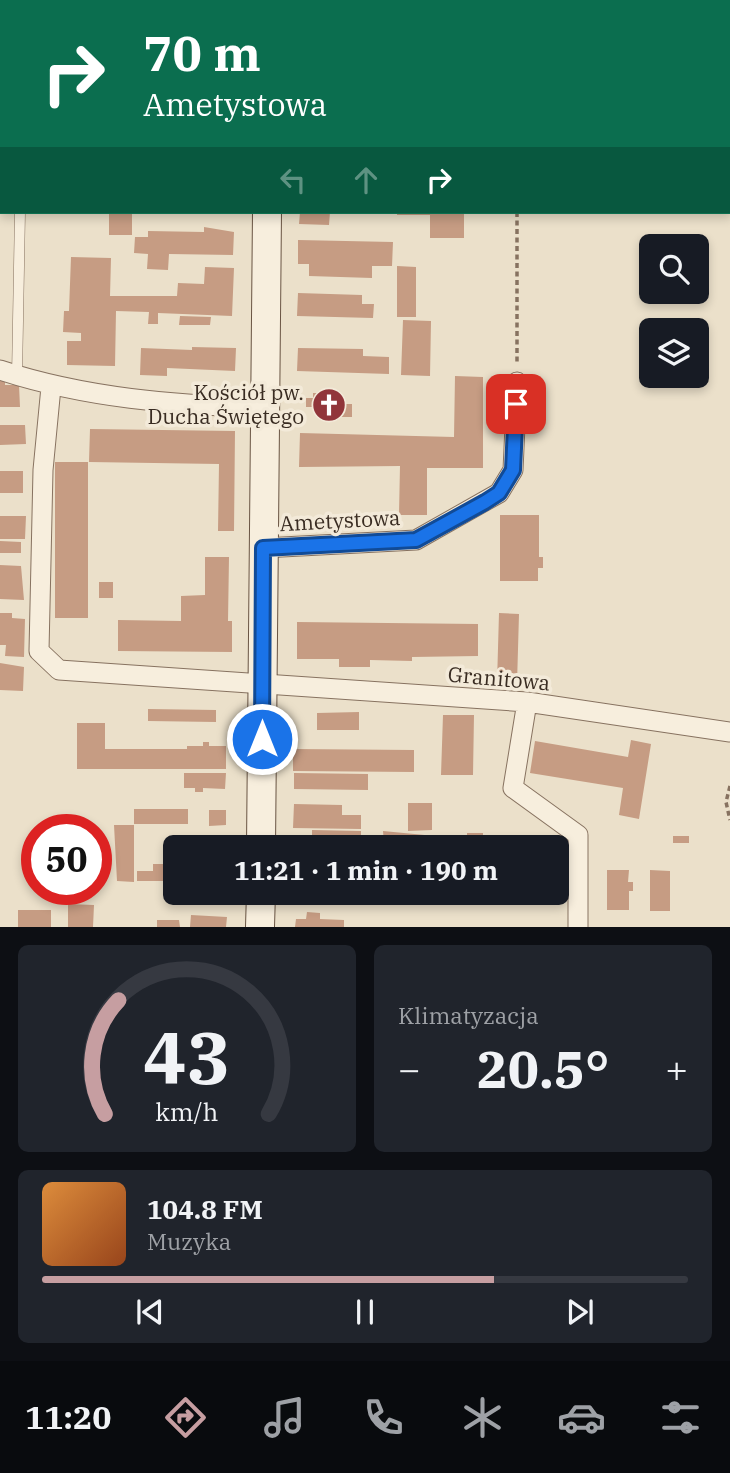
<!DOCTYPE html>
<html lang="pl">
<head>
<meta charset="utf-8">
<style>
	body { margin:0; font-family:"IBM Plex Serif",serif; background:#20242c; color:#f1f3f6; height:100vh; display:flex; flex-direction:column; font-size:26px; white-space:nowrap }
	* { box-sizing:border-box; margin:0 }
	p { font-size:23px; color:#9ea1a6 }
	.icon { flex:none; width:38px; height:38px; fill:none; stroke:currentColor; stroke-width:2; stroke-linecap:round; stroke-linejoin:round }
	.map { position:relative; height:927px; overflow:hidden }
	.side { display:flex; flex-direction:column; gap:18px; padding:18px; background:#0d0f14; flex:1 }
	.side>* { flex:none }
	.top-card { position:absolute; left:0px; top:0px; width:732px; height:214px; box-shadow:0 4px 10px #0003; background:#0b6e4f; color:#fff; overflow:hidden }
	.controls { position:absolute; left:639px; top:234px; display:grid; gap:14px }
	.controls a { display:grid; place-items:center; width:70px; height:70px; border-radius:10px; background:#171b24; box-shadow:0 4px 10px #0003; font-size:35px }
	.speed { position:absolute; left:21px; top:814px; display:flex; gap:14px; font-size:35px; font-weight:700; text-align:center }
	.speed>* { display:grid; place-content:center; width:91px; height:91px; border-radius:50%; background:#171b24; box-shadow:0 4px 10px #0003; line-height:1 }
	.speed .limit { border:10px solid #d22; background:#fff; color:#111 }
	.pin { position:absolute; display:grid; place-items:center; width:60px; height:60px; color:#fff; margin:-30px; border-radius:14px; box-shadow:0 4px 10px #0006 }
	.me { position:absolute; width:77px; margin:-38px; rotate:0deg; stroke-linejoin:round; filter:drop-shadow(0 0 5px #0008) }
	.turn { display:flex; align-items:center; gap:24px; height:147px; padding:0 28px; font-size:32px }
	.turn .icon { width:91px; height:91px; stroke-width:2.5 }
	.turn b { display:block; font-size:49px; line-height:60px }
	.lanes { display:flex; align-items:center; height:66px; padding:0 28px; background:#0003; justify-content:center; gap:35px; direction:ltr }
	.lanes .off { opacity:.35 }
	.big { font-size:52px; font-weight:700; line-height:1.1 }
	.side .card { flex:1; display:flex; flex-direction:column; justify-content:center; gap:10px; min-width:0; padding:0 24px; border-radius:10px; background:#20242c }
	.side .dial { align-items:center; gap:0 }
	.dial svg { height:182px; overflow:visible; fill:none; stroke:#363941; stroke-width:7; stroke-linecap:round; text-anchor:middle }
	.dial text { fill:#f1f3f6; stroke:none }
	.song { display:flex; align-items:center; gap:21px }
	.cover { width:84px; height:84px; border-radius:10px; background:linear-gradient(135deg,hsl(30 70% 55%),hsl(20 70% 35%)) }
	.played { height:7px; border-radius:4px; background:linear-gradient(90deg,#c69ea1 70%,#363941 70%) }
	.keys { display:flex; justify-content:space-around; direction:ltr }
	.heat { display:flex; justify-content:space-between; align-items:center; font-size:38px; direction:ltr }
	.side .tiles { flex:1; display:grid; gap:18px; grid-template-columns:1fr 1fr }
	.card:last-child { grid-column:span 2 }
	.trip { position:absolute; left:163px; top:835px; width:406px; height:70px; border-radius:10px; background:#171b24; box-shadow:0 4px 10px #0003; font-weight:700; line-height:70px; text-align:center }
	.tab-bar { display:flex; height:112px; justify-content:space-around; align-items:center; background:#090b0e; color:#9ea1a6 }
	.tab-bar .icon { width:49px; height:49px }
	.tab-bar .active { color:#c69ea1 }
	.tab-bar b { font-size:32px; color:#f1f3f6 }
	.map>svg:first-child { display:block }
	.building { fill:#c69c83 }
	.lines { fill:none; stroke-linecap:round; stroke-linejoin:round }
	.lane-casing { stroke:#877260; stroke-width:11 }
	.street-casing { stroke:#877260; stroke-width:21 }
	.secondary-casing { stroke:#695443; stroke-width:30 }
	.path { stroke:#877260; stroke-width:3.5; stroke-dasharray:5 3.5; stroke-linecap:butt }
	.lane { stroke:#f7eedd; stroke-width:10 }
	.street { stroke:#f7eedd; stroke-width:19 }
	.secondary { stroke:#f7eedd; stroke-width:28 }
	.route-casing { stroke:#114b97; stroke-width:18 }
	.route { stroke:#1a73e8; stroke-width:12 }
	.labels { text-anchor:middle; stroke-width:7; stroke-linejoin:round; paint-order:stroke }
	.poi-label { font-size:21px; fill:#392c22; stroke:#f3ead9; text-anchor:end }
	.street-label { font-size:21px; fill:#392c22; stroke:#f3ead9 }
</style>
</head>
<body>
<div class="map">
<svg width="730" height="927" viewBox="0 0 730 927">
	<rect width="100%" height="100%" fill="#ebe0ca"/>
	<path class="building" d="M 109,212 L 132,212 L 132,235 L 109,235 Z
		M 300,212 L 330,212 L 329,225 L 299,224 Z
		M 397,212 L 464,212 L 464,238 L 430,238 L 430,215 L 397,215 Z
		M 204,227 L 234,232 L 233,255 L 169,254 L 168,270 L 147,269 L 148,254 L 134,253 L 135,237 L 148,237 L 148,231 L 204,232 Z
		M 298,240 L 393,242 L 392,266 L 372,266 L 372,278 L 309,276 L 309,264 L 298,264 Z
		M 71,257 L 111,258 L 110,296 L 177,296 L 178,283 L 204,284 L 205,267 L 234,268 L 232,316 L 158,313 L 158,324 L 148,324 L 149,312 L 116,311 L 115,366 L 67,365 L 67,341 L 81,341 L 81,333 L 63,332 L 64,311 L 69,311 Z
		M 397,266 L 416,267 L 416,317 L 397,317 Z
		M 298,293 L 362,295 L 362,304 L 374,304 L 373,318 L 297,316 Z
		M 180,316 L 211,317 L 210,325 L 179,325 Z
		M 403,320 L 431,321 L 430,376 L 401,375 Z
		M 192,347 L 236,348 L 235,371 L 167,368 L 167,376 L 140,375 L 141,348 L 192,350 Z
		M 298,348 L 363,349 L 363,356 L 389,357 L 389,374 L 297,371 Z
		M 455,376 L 483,377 L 483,468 L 427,468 L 427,515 L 399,515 L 400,466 L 299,467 L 300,433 L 454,437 Z
		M 0,381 L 5,381 L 5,385 L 19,385 L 20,407 L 0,407 Z
		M 313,393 L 339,393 L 339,398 L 344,398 L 344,404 L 352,404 L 352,417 L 337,417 L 337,413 L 313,412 L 313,407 L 306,407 L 306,398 L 313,398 Z
		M 0,425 L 25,425 L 26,444 L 0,445 Z
		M 90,429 L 235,431 L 234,531 L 218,531 L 219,464 L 89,462 Z
		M 55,462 L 88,462 L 88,618 L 55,618 Z
		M 0,471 L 23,471 L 23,493 L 0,493 Z
		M 500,515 L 539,515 L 539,557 L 543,557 L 543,568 L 538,568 L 538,581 L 500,581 Z
		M 0,516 L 26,516 L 25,539 L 0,539 Z
		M 0,541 L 21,542 L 21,553 L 0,553 Z
		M 205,557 L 229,557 L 228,621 L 232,621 L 232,652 L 118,651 L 118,620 L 181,621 L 181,596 L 205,595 Z
		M 0,565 L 21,566 L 24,600 L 0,599 Z
		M 99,582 L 113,582 L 113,598 L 99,598 Z
		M 0,613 L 12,613 L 12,618 L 25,619 L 24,657 L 5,656 L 6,645 L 0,645 Z
		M 499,613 L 519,614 L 517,684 L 497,683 Z
		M 297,622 L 478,624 L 478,656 L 412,657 L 412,661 L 370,660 L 370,667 L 339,667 L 339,659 L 297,659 Z
		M 0,663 L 24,667 L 23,691 L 0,690 Z
		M 148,709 L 216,710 L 216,722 L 148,721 Z
		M 359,712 L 359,730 L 317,730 L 317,713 Z
		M 443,715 L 474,715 L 473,775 L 441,775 Z
		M 77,723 L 105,723 L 105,749 L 187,749 L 187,746 L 203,746 L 203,742 L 209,742 L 209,746 L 226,746 L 226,769 L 77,769 Z
		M 631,740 L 651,744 L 639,819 L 619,815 L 623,788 L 530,773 L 535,741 L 628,757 Z
		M 293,749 L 414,750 L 414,772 L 293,771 Z
		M 184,773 L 226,773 L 225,789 L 203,788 L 203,792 L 195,792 L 195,788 L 184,788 Z
		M 294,773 L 368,774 L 368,790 L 294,789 Z
		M 408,803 L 432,803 L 432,830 L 408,831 Z
		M 294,804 L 342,805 L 342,815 L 361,815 L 361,829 L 293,828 Z
		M 134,809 L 188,809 L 188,824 L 134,824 Z
		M 209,810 L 226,810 L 226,825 L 209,826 Z
		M 114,825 L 134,825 L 134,882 L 117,881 Z
		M 312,830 L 361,831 L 361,843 L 312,842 Z
		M 383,831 L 435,836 L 435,847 L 384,843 Z
		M 467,833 L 483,833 L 483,847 L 467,847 Z
		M 495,835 L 506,835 L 506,846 L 495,846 Z
		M 673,836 L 689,836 L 689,843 L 673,843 Z
		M 153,864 L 175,864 L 175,881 L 137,881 L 137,871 L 153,871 Z
		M 607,870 L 629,870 L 628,882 L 633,882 L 633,891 L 629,891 L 629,910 L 607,910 Z
		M 650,870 L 670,871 L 670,911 L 650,911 Z
		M 193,892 L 226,892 L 226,900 L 193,899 Z
		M 318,892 L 356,892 L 356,900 L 318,900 Z
		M 68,904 L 94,905 L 93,927 L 68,927 Z
		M 18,910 L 51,910 L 51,927 L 18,927 Z
		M 307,912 L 320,913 L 320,919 L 344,920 L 344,927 L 295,927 L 296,919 L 306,919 Z
		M 191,915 L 227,917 L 226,927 L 190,927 Z
		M 157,920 L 179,920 L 180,927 L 157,927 Z"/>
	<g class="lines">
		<g class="lane-casing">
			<path id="lane" d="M 17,376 L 20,212"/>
		</g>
		<g class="street-casing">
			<path id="street" d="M 0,370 C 85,398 175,405 265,408
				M 51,387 L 43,470 L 39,651 L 59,670 L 527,702 L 730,732
				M 263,548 L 416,540 L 499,493 L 513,470 L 517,382
				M 527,702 L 513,788 L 578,835 L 578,927"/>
		</g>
		<g class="secondary-casing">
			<path id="secondary" d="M 270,2 L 270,0
				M 261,847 L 267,212
				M 260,927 L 261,892"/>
		</g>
		<path class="path" d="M 22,0 L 22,2
			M 523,2 L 523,0
			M 517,212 L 517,364
			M 730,786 L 726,802 L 730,820"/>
		<use href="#lane" class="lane"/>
		<use href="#street" class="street"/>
		<use href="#secondary" class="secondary"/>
	</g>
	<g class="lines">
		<g class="route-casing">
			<path id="route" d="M 262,739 L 263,548 L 416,540 L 485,502 L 499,493 L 513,470 L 516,404"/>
		</g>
		<use href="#route" class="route"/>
	</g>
	<defs>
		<g id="church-disc" transform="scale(1.75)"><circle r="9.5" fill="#91353a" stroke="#f3ead9"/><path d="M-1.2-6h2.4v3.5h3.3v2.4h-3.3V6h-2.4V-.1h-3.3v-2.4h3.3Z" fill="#fff"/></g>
	</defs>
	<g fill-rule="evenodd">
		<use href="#church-disc" x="329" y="405"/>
	</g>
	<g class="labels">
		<g class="poi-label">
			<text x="304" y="400">Kościół pw.<tspan x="304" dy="24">Ducha Świętego</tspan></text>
		</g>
		<g class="street-label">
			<text transform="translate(340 521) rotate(-3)" y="7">Ametystowa</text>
			<text transform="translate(499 679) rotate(5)" y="7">Granitowa</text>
		</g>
	</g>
</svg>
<div class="controls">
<a><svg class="icon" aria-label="search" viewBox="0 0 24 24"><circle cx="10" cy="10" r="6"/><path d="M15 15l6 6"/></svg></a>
<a><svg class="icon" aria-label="layers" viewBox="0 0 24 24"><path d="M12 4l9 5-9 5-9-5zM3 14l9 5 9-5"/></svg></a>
</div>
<div class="speed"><div class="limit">50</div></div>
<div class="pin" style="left:516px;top:404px;background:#d93025"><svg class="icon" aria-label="arrive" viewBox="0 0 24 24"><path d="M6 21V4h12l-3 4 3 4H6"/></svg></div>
<svg class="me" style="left:262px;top:739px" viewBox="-20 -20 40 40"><circle r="17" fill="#1a73e8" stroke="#fff" stroke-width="3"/><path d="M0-11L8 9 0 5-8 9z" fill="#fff"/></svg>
<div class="trip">11:21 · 1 min · 190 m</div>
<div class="top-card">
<div class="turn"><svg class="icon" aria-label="right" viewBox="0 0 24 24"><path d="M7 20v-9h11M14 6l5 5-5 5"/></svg><div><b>70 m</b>Ametystowa</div></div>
<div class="lanes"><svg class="icon off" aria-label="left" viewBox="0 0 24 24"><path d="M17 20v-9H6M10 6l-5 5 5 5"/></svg><svg class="icon off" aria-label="ahead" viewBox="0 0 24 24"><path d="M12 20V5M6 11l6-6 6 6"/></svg><svg class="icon" aria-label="right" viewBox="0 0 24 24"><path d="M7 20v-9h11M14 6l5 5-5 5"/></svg></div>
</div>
</div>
<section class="side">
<div class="tiles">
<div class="card dial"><svg viewBox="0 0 100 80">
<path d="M14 69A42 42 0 1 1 86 69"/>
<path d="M14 69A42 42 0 0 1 20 19" stroke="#c69ea1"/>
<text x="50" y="56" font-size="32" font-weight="700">43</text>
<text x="50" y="72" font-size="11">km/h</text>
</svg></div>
<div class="card"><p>Klimatyzacja</p>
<div class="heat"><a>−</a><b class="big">20.5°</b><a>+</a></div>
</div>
<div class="card">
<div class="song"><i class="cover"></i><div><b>104.8 FM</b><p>Muzyka</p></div></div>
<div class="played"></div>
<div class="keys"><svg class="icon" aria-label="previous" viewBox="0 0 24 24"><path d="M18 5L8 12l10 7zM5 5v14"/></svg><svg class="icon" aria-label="pause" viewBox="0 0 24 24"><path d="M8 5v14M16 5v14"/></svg><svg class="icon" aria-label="next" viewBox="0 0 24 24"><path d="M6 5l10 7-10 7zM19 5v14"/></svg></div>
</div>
</div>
</section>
<nav class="tab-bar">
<b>11:20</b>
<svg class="icon active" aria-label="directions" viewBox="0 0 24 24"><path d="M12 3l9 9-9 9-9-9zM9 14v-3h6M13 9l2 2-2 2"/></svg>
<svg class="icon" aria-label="music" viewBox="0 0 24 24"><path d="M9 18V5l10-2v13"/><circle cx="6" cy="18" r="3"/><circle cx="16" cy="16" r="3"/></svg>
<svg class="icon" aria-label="phone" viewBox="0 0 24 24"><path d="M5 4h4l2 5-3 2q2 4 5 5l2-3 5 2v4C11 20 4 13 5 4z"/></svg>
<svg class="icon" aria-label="climate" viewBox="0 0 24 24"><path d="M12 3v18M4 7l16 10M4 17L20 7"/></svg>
<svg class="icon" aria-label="car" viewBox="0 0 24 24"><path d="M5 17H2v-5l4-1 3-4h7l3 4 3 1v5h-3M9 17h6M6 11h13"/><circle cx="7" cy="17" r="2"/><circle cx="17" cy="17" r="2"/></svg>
<svg class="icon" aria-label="filters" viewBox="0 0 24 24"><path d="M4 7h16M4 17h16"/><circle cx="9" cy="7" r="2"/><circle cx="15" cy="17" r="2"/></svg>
</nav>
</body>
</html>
